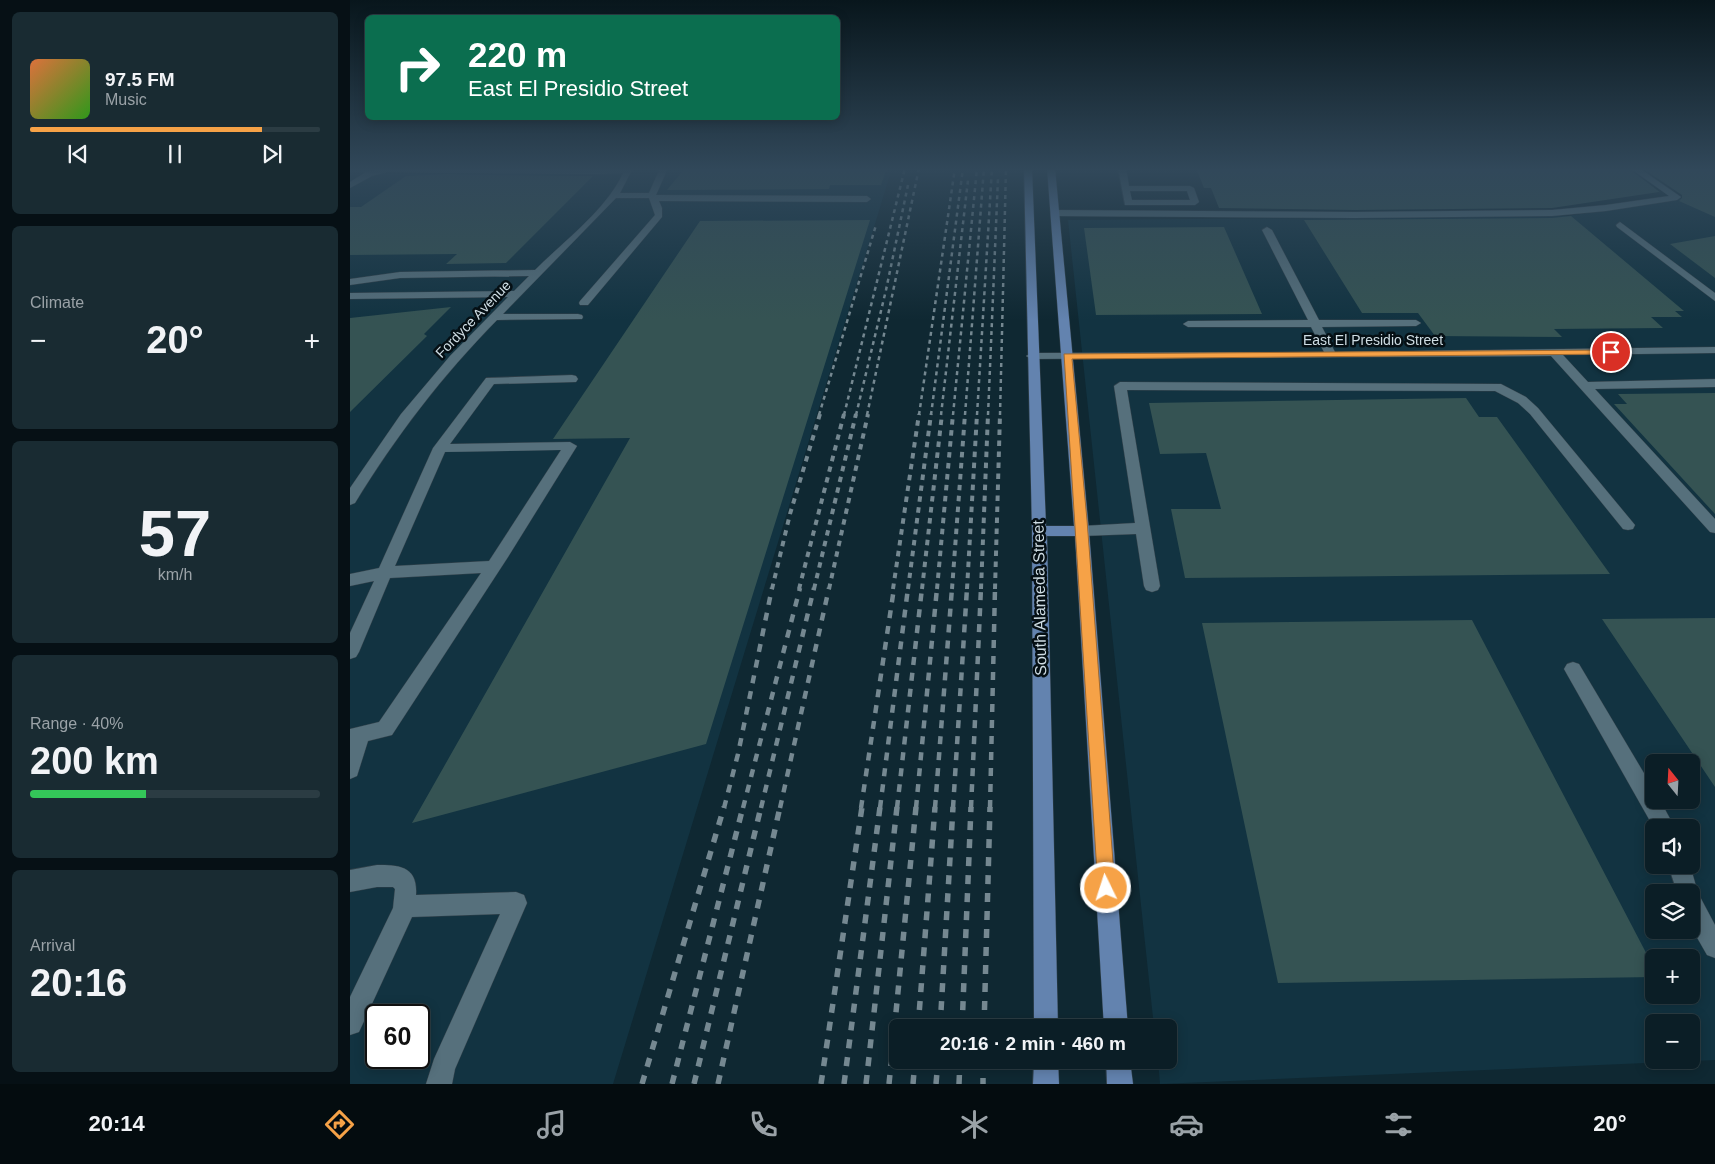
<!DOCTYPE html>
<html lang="en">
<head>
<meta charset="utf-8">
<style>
	body { margin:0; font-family:Helvetica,sans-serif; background:#192b32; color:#f1f3f6; height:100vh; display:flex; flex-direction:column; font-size:19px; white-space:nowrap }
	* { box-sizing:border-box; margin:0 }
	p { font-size:16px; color:#9aa2a7 }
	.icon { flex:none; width:28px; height:28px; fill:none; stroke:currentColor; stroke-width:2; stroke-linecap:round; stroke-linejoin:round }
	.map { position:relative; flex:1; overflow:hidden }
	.sheet { display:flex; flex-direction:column; gap:12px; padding:12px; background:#061015; width:350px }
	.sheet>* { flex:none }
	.hud { position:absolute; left:15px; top:15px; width:475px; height:105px; border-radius:8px; box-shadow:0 2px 12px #0003,0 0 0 1px #2b3c43; background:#0b6e4f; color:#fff; overflow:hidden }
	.needle { width:32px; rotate:342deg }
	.tools { position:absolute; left:1295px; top:754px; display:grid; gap:10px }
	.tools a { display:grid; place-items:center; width:55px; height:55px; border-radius:8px; background:#0b1e26; box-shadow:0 2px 12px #0003,0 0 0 1px #2b3c43; font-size:25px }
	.speed { position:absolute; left:15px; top:1004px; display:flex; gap:10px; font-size:25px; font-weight:700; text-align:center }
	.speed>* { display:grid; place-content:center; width:65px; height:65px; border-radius:50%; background:#0b1e26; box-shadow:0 2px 12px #0003,0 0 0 1px #2b3c43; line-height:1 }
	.speed .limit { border:2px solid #111; border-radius:8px; background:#fff; color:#111 }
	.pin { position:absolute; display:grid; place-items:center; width:42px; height:42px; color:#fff; margin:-21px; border:2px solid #fff; border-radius:50%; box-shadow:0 1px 5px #0007 }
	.me { position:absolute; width:55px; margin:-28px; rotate:356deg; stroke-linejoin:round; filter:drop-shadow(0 0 4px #0008) }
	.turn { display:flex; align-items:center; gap:18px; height:105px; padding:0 20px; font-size:22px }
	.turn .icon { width:65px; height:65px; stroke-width:2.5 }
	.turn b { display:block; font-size:35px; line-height:42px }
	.big { font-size:38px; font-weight:600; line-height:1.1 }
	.sheet .card { flex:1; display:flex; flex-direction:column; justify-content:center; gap:8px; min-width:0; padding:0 18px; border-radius:8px; background:#192b32 }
	.sheet .dial { align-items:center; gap:0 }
	.dial b { font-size:65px; line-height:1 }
	.song { display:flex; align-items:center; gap:15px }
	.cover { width:60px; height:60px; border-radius:8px; background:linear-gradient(135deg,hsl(20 70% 55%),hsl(110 70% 35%)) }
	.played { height:5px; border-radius:2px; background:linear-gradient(90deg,#f6a247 80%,#2b3c43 80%) }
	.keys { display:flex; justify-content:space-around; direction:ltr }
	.heat { display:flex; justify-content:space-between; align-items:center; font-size:28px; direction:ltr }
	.charge { height:8px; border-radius:4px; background:linear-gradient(90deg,#34c759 40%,#2b3c43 0) }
	.trip { position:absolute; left:539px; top:1019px; width:288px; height:50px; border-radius:8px; background:#0b1e26; box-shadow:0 2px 12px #0003,0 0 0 1px #2b3c43; font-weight:600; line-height:50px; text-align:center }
	.tabs { display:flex; height:80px; justify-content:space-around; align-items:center; background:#040c0f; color:#9aa2a7 }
	.tabs .icon { width:35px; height:35px }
	.tabs .current { color:#f6a247 }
	.tabs b { font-size:22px; color:#f1f3f6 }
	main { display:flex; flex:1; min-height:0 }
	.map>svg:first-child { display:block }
	.built { fill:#123341; fill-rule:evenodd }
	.building { fill:#355353 }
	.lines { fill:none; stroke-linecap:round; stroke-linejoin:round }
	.minor-casing { stroke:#32414a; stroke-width:1 }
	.major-casing { stroke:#32414a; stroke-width:1 }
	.minor { fill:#56707c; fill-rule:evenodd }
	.major { fill:#6383af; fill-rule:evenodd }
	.rail-far3 { stroke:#758891; stroke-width:2.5; stroke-dasharray:4 4; stroke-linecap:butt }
	.rail-far2 { stroke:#758891; stroke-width:4; stroke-dasharray:5.5 5.5; stroke-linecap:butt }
	.rail-far1 { stroke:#758891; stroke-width:4.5; stroke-dasharray:8 8; stroke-linecap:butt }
	.rail { stroke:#758891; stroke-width:5.5; stroke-dasharray:9 9; stroke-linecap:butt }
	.route { fill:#f6a247; stroke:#a0692e }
	.labels { text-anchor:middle; stroke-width:5; stroke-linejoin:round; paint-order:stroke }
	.far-street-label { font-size:14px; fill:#cfdde4; stroke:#050f14 }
	.street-label { font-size:16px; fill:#cfdde4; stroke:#050f14 }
</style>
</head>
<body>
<main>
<section class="sheet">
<div class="card">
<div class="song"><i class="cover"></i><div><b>97.5 FM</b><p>Music</p></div></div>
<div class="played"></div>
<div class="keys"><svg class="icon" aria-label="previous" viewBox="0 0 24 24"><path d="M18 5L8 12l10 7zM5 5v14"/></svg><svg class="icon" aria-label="pause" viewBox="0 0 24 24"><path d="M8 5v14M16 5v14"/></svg><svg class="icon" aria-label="next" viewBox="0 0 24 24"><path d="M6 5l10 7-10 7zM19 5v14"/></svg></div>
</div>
<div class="card"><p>Climate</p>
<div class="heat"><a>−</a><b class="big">20°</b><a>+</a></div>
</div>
<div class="card dial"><b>57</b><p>km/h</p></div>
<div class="card"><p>Range · 40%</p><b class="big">200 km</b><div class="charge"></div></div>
<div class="card"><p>Arrival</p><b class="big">20:16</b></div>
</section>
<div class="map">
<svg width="1365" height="1084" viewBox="0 0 1365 1084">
	<rect width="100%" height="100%" fill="#0f2832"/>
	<path class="built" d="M 0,168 L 542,168 L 263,1084 L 0,1084 ZM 26,1015 L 69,1015 L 69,1058 L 26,1058 Z
		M 1365,193 L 1365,1060 L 810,1084 L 808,1060 L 818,1060 L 818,1028 L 804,1027 L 718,220 L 1218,216 ZM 1304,762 L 1341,762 L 1341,800 L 1304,800 ZM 1304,828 L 1341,828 L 1341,865 L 1304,865 ZM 1304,892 L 1341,892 L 1341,930 L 1304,930 ZM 1304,958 L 1341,958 L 1341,995 L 1304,995 ZM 1304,1022 L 1341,1022 L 1341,1060 L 1304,1060 Z"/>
	<path class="building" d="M 335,168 L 537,168 L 531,185 L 480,185 L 479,189 L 317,190 Z
		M 846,168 L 1278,168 L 1311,193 L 1309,192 L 1202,208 L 1005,210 L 869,208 L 861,188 L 854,188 Z
		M 1292,168 L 1365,168 L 1365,217 L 1329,201 L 1332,198 L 1332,195 Z
		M 97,174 L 142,175 L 243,176 L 156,263 L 96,264 L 107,254 L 0,255 L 0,207 L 11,207 L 56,176 Z
		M 1221,216 L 1334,311 L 1325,311 L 1332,317 L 1301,317 L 1313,328 L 1204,329 L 1212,337 L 1085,336 L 1068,313 L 1012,313 L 954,220 L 1202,218 Z
		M 520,220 L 356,744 L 62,823 L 280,438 L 203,439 L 350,221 Z
		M 874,227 L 912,314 L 746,315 L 734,228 Z
		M 1365,236 L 1365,278 L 1320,244 Z
		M 101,307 L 74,334 L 77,336 L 0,412 L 0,318 Z
		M 1365,393 L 1365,514 L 1264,404 L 1277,404 L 1268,394 Z
		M 1116,398 L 1129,417 L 1147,417 L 1260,574 L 835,578 L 821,509 L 871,509 L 856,453 L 810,454 L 799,403 Z
		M 1365,618 L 1365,787 L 1252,619 Z
		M 1122,620 L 1304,968 L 1304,977 L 928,983 L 852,623 Z"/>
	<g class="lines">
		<g class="minor-casing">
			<path id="minor" d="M 35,168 L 245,170 L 283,168 L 270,193 L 299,193 L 310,168 L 318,168 L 306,195 L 517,196 L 521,199 L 517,202 L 309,201 L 312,208 L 312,217 L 238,305 L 230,305 L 229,303 L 230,301 L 305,215 L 299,198 L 266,198 L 153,314 L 228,314 L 232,315 L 233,317 L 232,319 L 147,320 C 92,376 46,436 5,503 L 0,505 L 0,488 L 51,414 L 100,356 L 158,297 L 0,299 L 0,293 L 164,291 L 179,276 L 50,278 L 0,285 L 0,279 L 50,272 L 185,270 C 214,241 257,209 273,173 L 245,174 L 37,172 L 22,176 L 0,188 L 0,182 L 16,172 Z
				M 768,168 L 776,168 L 779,186 L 840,186 L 844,188 L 849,202 L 845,205 L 775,205 ZM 780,191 L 837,191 L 840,200 L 782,200 Z
				M 1280,168 L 1289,168 L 1331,197 L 1327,200 L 1256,211 L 1202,216 L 1005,218 L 705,216 L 701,213 L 705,210 L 1005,212 L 1202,210 L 1256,205 L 1319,196 Z
				M 1270,222 L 1365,293 L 1365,301 L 1267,227 L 1266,225 Z
				M 917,227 L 922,230 L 969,320 L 1066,320 L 1071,323 L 1066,326 L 972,327 L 985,352 L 1365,347 L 1365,353 L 1213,355 L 1238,382 L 1365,379 L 1365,387 L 1245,389 L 1365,519 L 1365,533 L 1360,532 L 1201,356 L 682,359 L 676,356 L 682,353 L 974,352 L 961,327 L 838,327 L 833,324 L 838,321 L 958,320 L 912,230 Z
				M 222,375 L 226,376 L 228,379 L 226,382 L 144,384 L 100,444 L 220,442 L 227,446 L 158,557 L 42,735 L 18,741 L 7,776 L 0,779 L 0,729 L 29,722 L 131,573 L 40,578 L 9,652 L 6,657 L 0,659 L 0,633 L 24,581 L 0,586 L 0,574 L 29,568 L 83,448 L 136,378 ZM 211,450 L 139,561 L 45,566 L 95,452 Z
				M 770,382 L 1151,384 L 1176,397 L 1188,408 L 1285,525 L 1283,529 L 1278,530 L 1273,529 L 1180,414 L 1168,403 L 1145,391 L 777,390 L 810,586 L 808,590 L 802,592 L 796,590 L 794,586 L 786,534 L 732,536 L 727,535 L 725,531 L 727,527 L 732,526 L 785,523 L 764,386 Z
				M 1223,662 L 1229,664 L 1304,790 L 1304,800 L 1310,800 L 1325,828 L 1304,828 L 1214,669 L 1217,664 Z
				M 27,865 C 49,865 68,866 66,895 L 166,892 L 174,895 L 177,903 L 105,1069 L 102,1084 L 76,1084 L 84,1059 L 150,914 L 62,917 L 9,1032 L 0,1035 L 0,997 L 43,908 L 45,889 L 43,887 L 27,887 L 0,892 L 0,870 Z
				M 1318,865 L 1340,865 L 1348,893 L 1365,925 L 1365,958 L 1357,955 L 1341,927 L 1341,892 L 1327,892 Z"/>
		</g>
		<g class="major-casing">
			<path id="major" d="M 674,168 L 682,168 L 696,526 L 724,526 L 697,168 L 705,168 L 739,531 L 778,1028 L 754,1028 L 725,536 L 697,536 L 708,1028 L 684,1028 L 682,531 Z
				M 684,1060 L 708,1060 L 709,1084 L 683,1084 Z
				M 756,1060 L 780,1060 L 783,1084 L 757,1084 Z"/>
		</g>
		<use href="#minor" class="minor"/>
		<use href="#major" class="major"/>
		<path class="rail-far3" d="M 469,415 L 526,225
			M 494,415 L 555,168
			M 506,415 L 536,290 L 558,185
			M 517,415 L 569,168
			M 569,415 L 605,168
			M 581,415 L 613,168
			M 591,415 L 618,180
			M 603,415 L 627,168
			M 615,415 L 634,168
			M 627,415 L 642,168
			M 638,415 L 648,178
			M 650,415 L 656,168"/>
		<path class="rail-far2" d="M 422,589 L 440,514 L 470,414
			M 449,589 L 494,414
			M 464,589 L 506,414
			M 479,589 L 518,414
			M 543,589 L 569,414
			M 558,589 L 581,414
			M 572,589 L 592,414
			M 587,589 L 603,414
			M 602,589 L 615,414
			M 617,589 L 627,414
			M 631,589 L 638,414
			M 645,589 L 650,414"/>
		<path class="rail-far1" d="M 374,808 L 388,754 L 422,588
			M 393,808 L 450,588
			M 411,808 L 464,588
			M 430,808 L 479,588
			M 511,808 L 544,588
			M 530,808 L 558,588
			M 547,808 L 572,588
			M 566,808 L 587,588
			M 585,808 L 602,588
			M 603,808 L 617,588
			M 621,808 L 631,588
			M 640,808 L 645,588"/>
		<path class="rail" d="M 568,1028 L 585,807
			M 590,1028 L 603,807
			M 612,1028 L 621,807
			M 634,1028 L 640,807
			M 633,1060 L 633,1084
			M 292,1084 L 374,807
			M 322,1084 L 393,807
			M 344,1084 L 411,807
			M 368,1084 L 430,807
			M 471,1084 L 512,807
			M 494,1084 L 530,807
			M 516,1084 L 547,807
			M 539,1084 L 566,807
			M 563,1084 L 565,1060
			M 586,1084 L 588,1060
			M 609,1084 L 610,1060"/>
	</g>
	<linearGradient id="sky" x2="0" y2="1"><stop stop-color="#08161c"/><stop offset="0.53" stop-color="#31485a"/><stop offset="1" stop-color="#31485a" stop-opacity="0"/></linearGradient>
	<rect width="1365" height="320" fill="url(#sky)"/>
	<path class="route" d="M 1261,350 L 1264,350 L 1264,354 L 722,359 L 737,520 L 765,888 L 762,894 L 756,897 L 751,894 L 748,888 L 714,354 Z"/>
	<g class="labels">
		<g class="far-street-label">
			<text transform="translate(123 319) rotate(-46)" y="5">Fordyce Avenue</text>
			<text x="1023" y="345">East El Presidio Street</text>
		</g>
		<g class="street-label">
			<text transform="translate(689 598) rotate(-91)" y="6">South Alameda Street</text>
		</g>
	</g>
</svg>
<div class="tools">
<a><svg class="needle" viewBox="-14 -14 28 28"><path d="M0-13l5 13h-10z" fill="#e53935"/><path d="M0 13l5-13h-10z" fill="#9aa2a7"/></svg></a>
<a><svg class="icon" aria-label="sound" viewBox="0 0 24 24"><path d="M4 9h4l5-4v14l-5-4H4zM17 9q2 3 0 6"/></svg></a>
<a><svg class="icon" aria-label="layers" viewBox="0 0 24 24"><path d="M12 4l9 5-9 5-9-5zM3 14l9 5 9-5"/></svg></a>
<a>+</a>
<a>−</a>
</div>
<div class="speed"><div class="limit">60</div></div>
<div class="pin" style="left:1261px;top:352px;background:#d93025"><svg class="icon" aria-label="arrive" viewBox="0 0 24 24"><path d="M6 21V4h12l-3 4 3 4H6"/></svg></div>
<svg class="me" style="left:756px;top:888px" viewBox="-20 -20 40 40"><circle r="17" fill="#f6a247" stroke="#fff" stroke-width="3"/><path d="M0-11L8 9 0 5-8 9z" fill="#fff"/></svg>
<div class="trip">20:16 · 2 min · 460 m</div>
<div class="hud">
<div class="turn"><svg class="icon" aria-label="right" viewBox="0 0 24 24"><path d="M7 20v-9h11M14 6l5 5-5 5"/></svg><div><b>220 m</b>East El Presidio Street</div></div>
</div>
</div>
</main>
<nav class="tabs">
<b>20:14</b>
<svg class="icon current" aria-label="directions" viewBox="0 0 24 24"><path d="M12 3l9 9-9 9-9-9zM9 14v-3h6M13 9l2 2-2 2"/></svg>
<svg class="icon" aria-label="music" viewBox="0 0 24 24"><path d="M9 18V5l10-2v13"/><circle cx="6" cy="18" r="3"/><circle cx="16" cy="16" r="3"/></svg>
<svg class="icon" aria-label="phone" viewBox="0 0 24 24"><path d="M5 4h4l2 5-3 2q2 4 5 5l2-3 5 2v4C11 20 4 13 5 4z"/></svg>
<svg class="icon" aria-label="climate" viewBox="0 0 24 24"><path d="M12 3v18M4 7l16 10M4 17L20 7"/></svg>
<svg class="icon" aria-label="car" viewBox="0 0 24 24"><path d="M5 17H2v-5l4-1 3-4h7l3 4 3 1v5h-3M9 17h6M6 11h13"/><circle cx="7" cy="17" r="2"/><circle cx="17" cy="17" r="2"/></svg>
<svg class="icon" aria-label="filters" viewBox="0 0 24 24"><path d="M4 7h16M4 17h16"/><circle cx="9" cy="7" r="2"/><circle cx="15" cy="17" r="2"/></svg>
<b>20°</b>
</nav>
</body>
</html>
